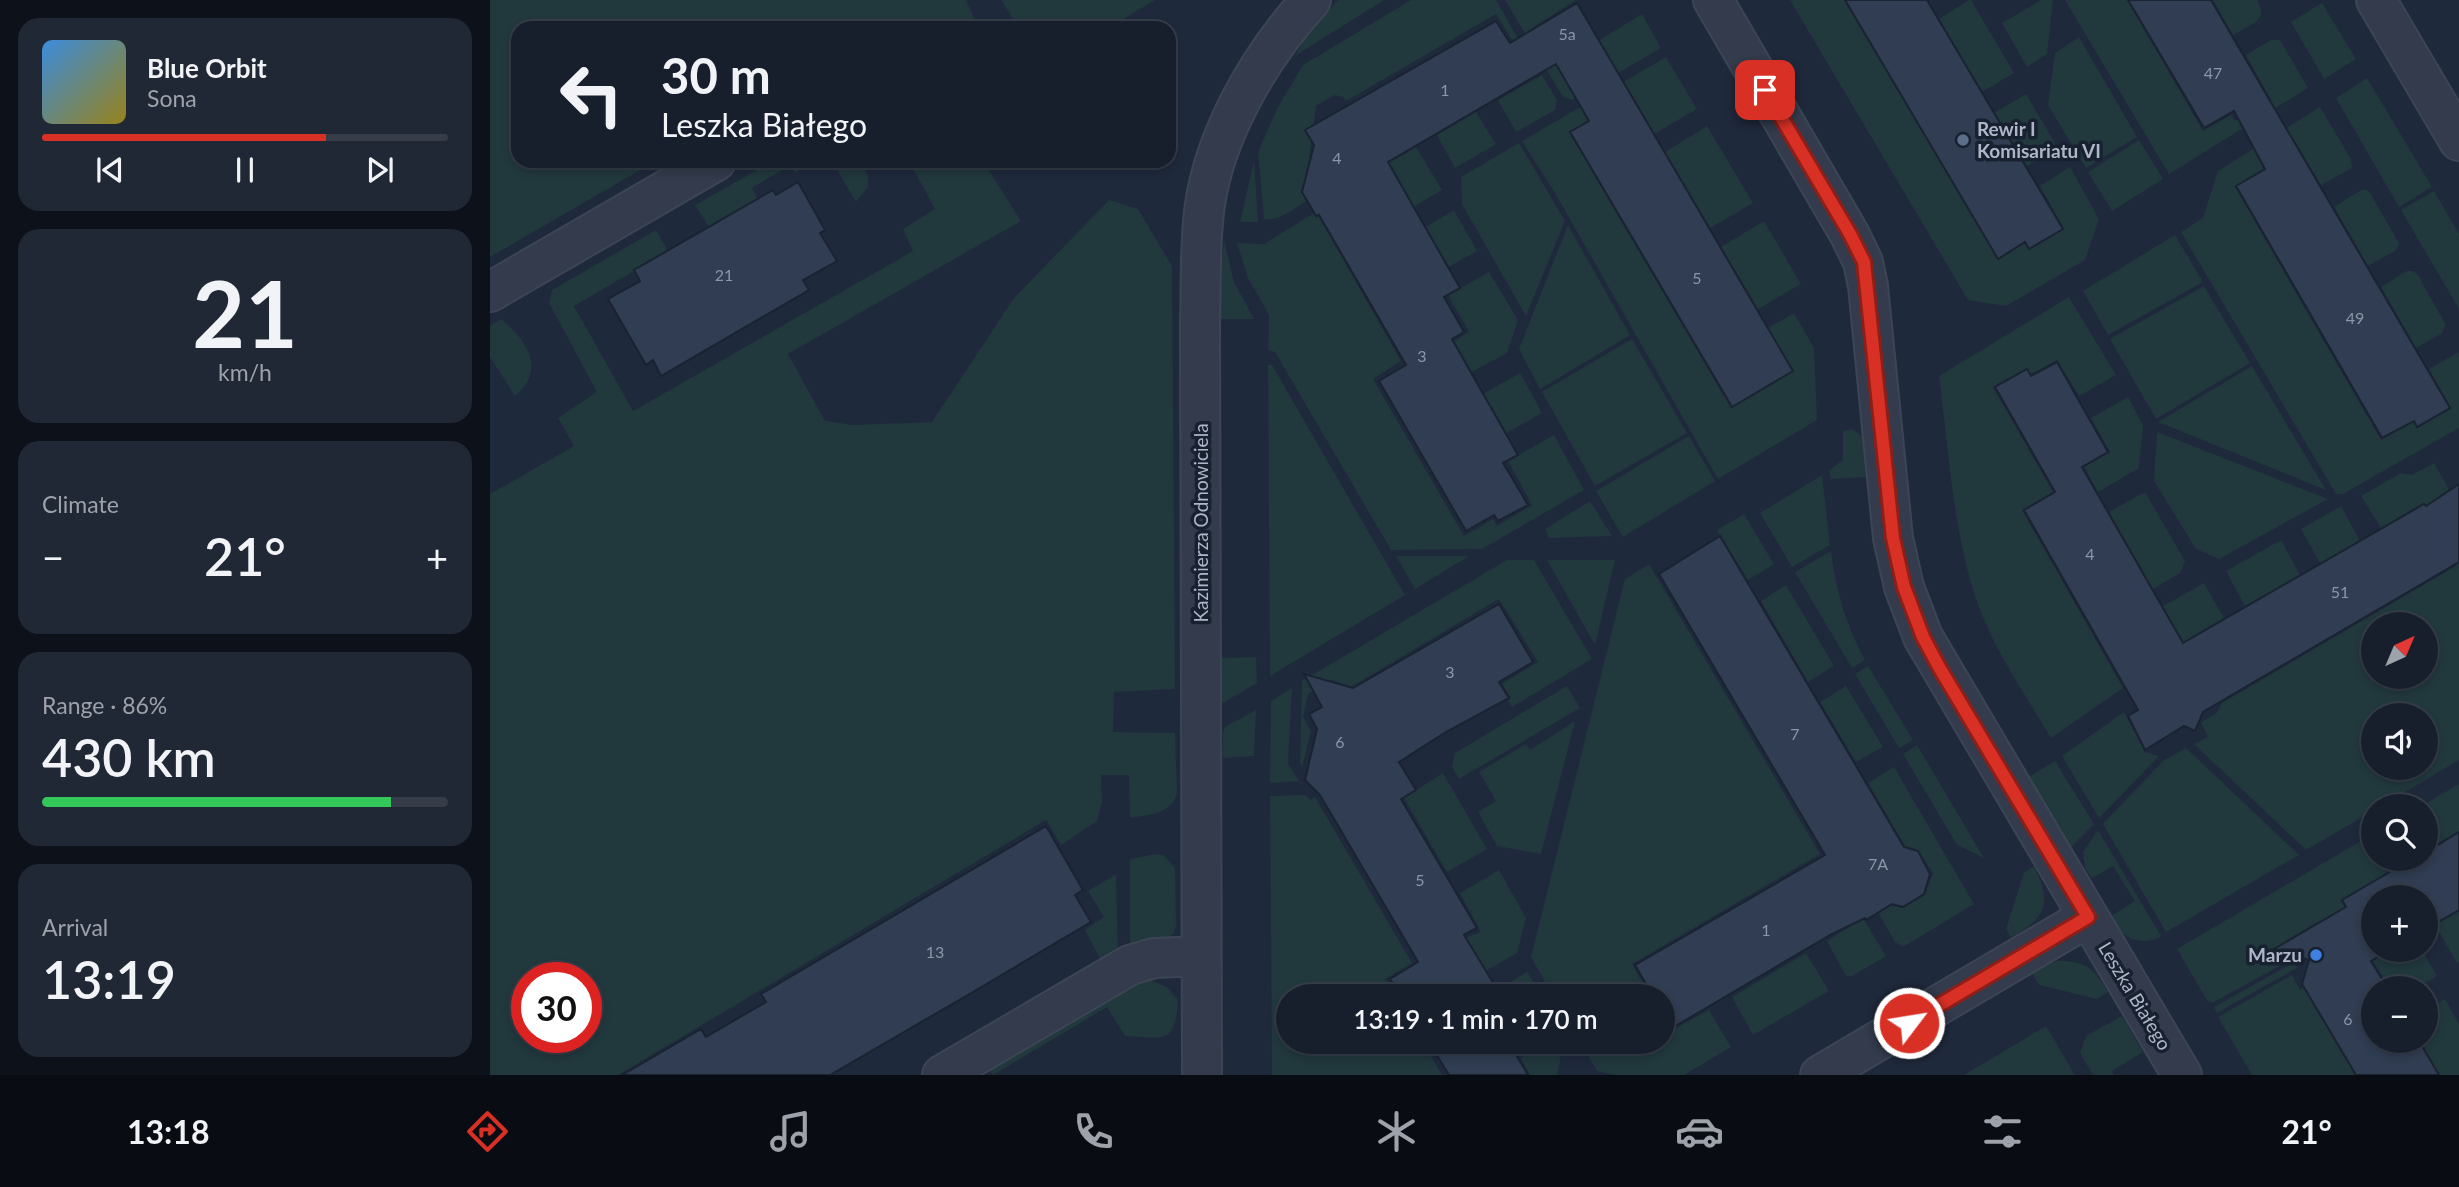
<!DOCTYPE html>
<html lang="en">
<head>
<meta charset="utf-8">
<style>
	body { margin:0; font-family:Lato,sans-serif; background:#202735; color:#f1f3f6; height:100vh; display:flex; flex-direction:column; font-size:26px; white-space:nowrap }
	* { box-sizing:border-box; margin:0 }
	p { font-size:23px; color:#9ea2aa }
	.icon { flex:none; width:38px; height:38px; fill:none; stroke:currentColor; stroke-width:2; stroke-linecap:round; stroke-linejoin:round }
	.map { position:relative; flex:1; overflow:hidden }
	.side { display:flex; flex-direction:column; gap:18px; padding:18px; background:#0d1119; width:490px }
	.side>* { flex:none }
	.guide { position:absolute; left:21px; top:21px; width:665px; height:147px; border-radius:21px; box-shadow:0 4px 10px #0003,0 0 0 2px #363d49; background:#171f2d; color:#f1f3f6; overflow:hidden }
	.needle { width:46px; rotate:44deg }
	.tools { position:absolute; left:1871px; top:612px; display:grid; gap:14px }
	.tools a { display:grid; place-items:center; width:77px; height:77px; border-radius:50%; background:#171f2d; box-shadow:0 4px 10px #0003,0 0 0 2px #363d49; font-size:35px }
	.speed { position:absolute; left:21px; top:962px; display:flex; gap:14px; font-size:35px; font-weight:700; text-align:center }
	.speed>* { display:grid; place-content:center; width:91px; height:91px; border-radius:50%; background:#171f2d; box-shadow:0 4px 10px #0003,0 0 0 2px #363d49; line-height:1 }
	.speed .limit { border:10px solid #d22; background:#fff; color:#111 }
	.pin { position:absolute; display:grid; place-items:center; width:60px; height:60px; color:#fff; margin:-30px; border-radius:14px; box-shadow:0 4px 10px #0006 }
	.me { position:absolute; width:77px; margin:-38px; rotate:59deg; stroke-linejoin:round; filter:drop-shadow(0 0 5px #0008) }
	.turn { display:flex; align-items:center; gap:24px; height:147px; padding:0 35px; font-size:32px }
	.turn .icon { width:91px; height:91px; stroke-width:2.5 }
	.turn b { display:block; font-size:49px; line-height:60px }
	.big { font-size:52px; font-weight:600; line-height:1.1 }
	.side .card { flex:1; display:flex; flex-direction:column; justify-content:center; gap:10px; min-width:0; padding:0 24px; border-radius:21px; background:#202735 }
	.side .dial { align-items:center; gap:0 }
	.dial b { font-size:91px; line-height:1 }
	.song { display:flex; align-items:center; gap:21px }
	.cover { width:84px; height:84px; border-radius:10px; background:linear-gradient(135deg,hsl(210 70% 55%),hsl(50 70% 35%)) }
	.played { height:7px; border-radius:4px; background:linear-gradient(90deg,#d93025 70%,#363d49 70%) }
	.keys { display:flex; justify-content:space-around; direction:ltr }
	.heat { display:flex; justify-content:space-between; align-items:center; font-size:38px; direction:ltr }
	.charge { height:10px; border-radius:5px; background:linear-gradient(90deg,#34c759 86%,#363d49 0) }
	.trip { position:absolute; left:786px; top:984px; width:399px; height:70px; border-radius:35px; background:#171f2d; box-shadow:0 4px 10px #0003,0 0 0 2px #363d49; font-weight:600; line-height:70px; text-align:center }
	.menu { display:flex; height:112px; justify-content:space-around; align-items:center; background:#090c12; color:#9ea2aa }
	.menu .icon { width:49px; height:49px }
	.menu .active { color:#d93025 }
	.menu b { font-size:32px; color:#f1f3f6 }
	main { display:flex; flex:1; min-height:0 }
	.map>svg:first-child { display:block }
	.green { fill:#21383d; fill-rule:evenodd }
	.building { fill:#303d52; stroke:#1a2332; stroke-width:2 }
	.lines { fill:none; stroke-linecap:round; stroke-linejoin:round }
	.minor-casing { stroke:#3c4555; stroke-width:42 }
	.minor { stroke:#333b4c; stroke-width:38 }
	.route-casing { stroke:#8d1f18; stroke-width:18 }
	.route { stroke:#d93025; stroke-width:12 }
	.service-dot { fill:#5c6f8a; stroke:#182130; stroke-width:2.5 }
	.shop-dot { fill:#3f7fe0; stroke:#182130; stroke-width:2.5 }
	.labels { text-anchor:middle; stroke-width:7; stroke-linejoin:round; paint-order:stroke }
	.number-label { font-size:16px; fill:#8c96a9 }
	.poi-label { font-size:19px; font-weight:bold; fill:#aeb6c8; stroke:#182130; text-anchor:start }
	.street-label { font-size:19px; fill:#aeb6c8; stroke:#182130 }
</style>
</head>
<body>
<main>
<section class="side">
<div class="card">
<div class="song"><i class="cover"></i><div><b>Blue Orbit</b><p>Sona</p></div></div>
<div class="played"></div>
<div class="keys"><svg class="icon" aria-label="previous" viewBox="0 0 24 24"><path d="M18 5L8 12l10 7zM5 5v14"/></svg><svg class="icon" aria-label="pause" viewBox="0 0 24 24"><path d="M8 5v14M16 5v14"/></svg><svg class="icon" aria-label="next" viewBox="0 0 24 24"><path d="M6 5l10 7-10 7zM19 5v14"/></svg></div>
</div>
<div class="card dial"><b>21</b><p>km/h</p></div>
<div class="card"><p>Climate</p>
<div class="heat"><a>−</a><b class="big">21°</b><a>+</a></div>
</div>
<div class="card"><p>Range · 86%</p><b class="big">430 km</b><div class="charge"></div></div>
<div class="card"><p>Arrival</p><b class="big">13:19</b></div>
</section>
<div class="map">
<svg width="1969" height="1075" viewBox="0 0 1969 1075">
	<rect width="100%" height="100%" fill="#1f293c"/>
	<path class="green" d="M 0,0 L 476,0 L 489,28 L 403,28 L 401,25 L 395,28 L 28,28 L 28,161 L 166,161 L 0,257 Z
		M 511,0 L 665,0 L 619,28 L 529,28 Z
		M 848,0 L 894,0 L 805,56 L 815,39 Z
		M 921,0 L 1006,0 L 1029,40 L 1024,43 L 1006,14 L 856,101 L 853,97 L 845,95 L 826,106 L 818,167 L 818,200 C 805,208 790,221 774,219 L 768,152 L 788,107 L 813,65 Z
		M 1015,0 L 1086,0 L 1045,26 L 1069,65 L 1152,14 L 1171,48 L 1082,100 L 1073,97 Z
		M 1300,0 L 1354,0 L 1508,259 L 1535,243 L 1539,250 L 1574,229 L 1550,186 L 1580,167 L 1609,219 L 1595,260 L 1516,306 L 1478,300 Z
		M 1479,0 L 1481,0 L 1524,73 L 1492,92 L 1449,19 Z
		M 1551,0 L 1563,0 L 1557,54 L 1537,67 L 1512,23 Z
		M 1575,0 L 1637,0 L 1713,131 L 1741,115 L 1745,121 L 1781,100 L 1756,55 L 1781,40 L 1790,40 L 1818,88 L 1679,174 Z
		M 1723,0 L 1767,0 C 1780,21 1759,25 1743,35 Z
		M 1832,3 L 1866,59 L 1834,79 L 1801,22 Z
		M 1589,37 L 1647,137 L 1596,168 L 1558,105 L 1565,53 Z
		M 1176,57 L 1207,109 L 1164,134 L 1141,94 L 1079,132 L 1241,408 L 1304,371 L 1278,328 L 1304,313 L 1324,348 L 1327,420 L 1228,479 L 1065,193 L 1032,141 Z
		M 1052,75 L 1067,100 L 1065,110 L 1026,132 L 1008,100 Z
		M 1877,78 L 1942,187 L 1909,207 L 1846,98 Z
		M 1536,94 L 1568,148 L 1537,166 L 1504,113 Z
		M 1830,107 L 1861,159 L 1862,168 L 1831,185 L 1805,142 L 1771,162 L 1773,169 L 1745,187 L 1891,440 L 1923,422 L 1927,428 L 1961,409 L 1939,369 L 1969,352 L 1969,428 L 1853,494 L 1846,494 L 1691,232 L 1713,218 L 1728,171 Z
		M 986,112 L 1006,144 L 965,168 L 947,135 Z
		M 1217,126 L 1263,203 L 1220,228 L 1175,152 Z
		M 1649,140 L 1673,179 L 1622,211 L 1598,172 Z
		M 1029,143 L 1075,221 L 1036,316 L 972,204 L 971,177 Z
		M 926,147 L 952,190 L 911,214 L 885,171 Z
		M 283,161 L 325,161 L 305,173 L 301,165 L 262,188 L 268,199 L 219,227 L 205,205 Z
		M 342,161 L 370,161 L 378,176 L 378,187 L 366,202 Z
		M 419,161 L 493,161 L 531,221 L 298,354 L 335,421 L 363,425 L 442,422 L 524,298 L 619,200 L 648,209 L 682,266 L 685,689 L 624,692 L 623,732 L 685,733 L 687,793 C 681,815 660,814 640,818 L 639,775 L 611,775 L 612,801 L 607,821 L 571,845 L 556,820 L 128,1075 L 0,1075 L 0,494 L 84,446 L 68,418 L 107,392 L 59,303 L 62,290 L 166,230 L 178,251 L 84,306 L 143,411 L 423,251 L 413,229 L 445,209 ZM 37,978 L 96,978 L 96,1038 L 37,1038 Z
		M 764,161 L 768,222 L 750,222 Z
		M 1871,190 L 1876,190 L 1880,193 L 1909,243 L 1905,251 L 1878,266 L 1844,207 Z
		M 1944,191 L 1969,234 L 1969,309 L 1911,210 Z
		M 964,210 L 987,251 L 946,274 L 924,234 Z
		M 826,212 L 911,361 L 883,379 L 974,536 L 1003,519 L 1007,526 L 1042,505 L 1018,461 L 1064,435 L 1094,490 L 992,549 L 901,550 L 785,352 L 778,350 L 779,315 L 758,278 L 747,243 L 774,244 Z
		M 1274,221 L 1311,284 L 1268,309 L 1231,247 Z
		M 1078,225 L 1140,335 L 1050,389 L 1029,349 Z
		M 1685,235 L 1713,282 L 1618,335 L 1593,291 Z
		M 734,240 L 744,282 L 764,319 L 727,319 Z
		M 1917,271 L 1923,271 L 1928,275 L 1956,325 L 1951,334 L 1926,348 L 1891,287 Z
		M 999,272 L 1028,320 L 1017,353 L 971,378 L 953,348 L 979,332 L 958,295 Z
		M 1714,286 L 1760,363 L 1666,419 L 1620,339 Z
		M 1579,297 L 1626,375 L 1589,396 L 1567,360 L 1541,374 L 1537,368 L 1503,387 L 1563,492 L 1532,510 L 1633,688 L 1561,738 C 1536,696 1506,653 1489,607 C 1463,537 1459,451 1449,376 Z
		M 11,319 C 37,340 57,370 25,396 L 0,357 L 0,326 Z
		M 1142,339 L 1197,433 L 1105,486 L 1052,392 Z
		M 778,365 L 782,365 L 915,595 L 780,676 Z
		M 1762,366 L 1836,490 L 1668,422 Z
		M 1030,373 L 1052,413 L 1006,439 L 984,399 Z
		M 1638,397 L 1653,425 L 1649,468 L 1608,492 L 1594,467 L 1620,452 L 1601,418 Z
		M 1362,429 L 1373,437 L 1377,477 L 1341,479 L 1339,470 L 1353,460 L 1353,431 Z
		M 1667,432 L 1838,499 L 1729,559 L 1706,549 L 1664,481 Z
		M 1199,436 L 1225,481 L 1133,537 L 1106,491 Z
		M 1944,463 L 1969,507 L 1969,760 L 1890,807 L 1883,807 L 1883,811 L 1816,850 L 1704,744 L 1718,737 L 1711,722 L 1726,714 L 1732,703 L 1966,566 L 1949,536 L 1953,533 L 1934,503 L 1891,528 L 1871,496 L 1911,473 L 1922,475 ZM 1883,625 L 1936,625 L 1936,677 L 1883,677 ZM 1883,716 L 1936,716 L 1936,768 L 1883,768 Z
		M 1332,475 L 1340,545 L 1302,567 L 1270,513 Z
		M 1655,492 L 1695,561 L 1690,573 L 1663,589 L 1619,512 Z
		M 1100,501 L 1122,536 L 1059,538 L 1055,529 Z
		M 1851,506 L 1870,541 L 1830,563 L 1811,529 Z
		M 1254,514 L 1284,564 L 1258,580 L 1227,530 Z
		M 1791,540 L 1810,575 L 1755,606 L 1736,571 Z
		M 1341,551 C 1346,590 1356,626 1375,660 L 1362,668 L 1305,572 Z
		M 906,556 L 979,556 L 925,589 Z
		M 1017,560 L 1044,560 L 1102,659 L 1022,707 L 1018,701 L 1021,698 L 1012,684 L 1048,662 L 1009,599 L 856,690 L 853,684 L 841,680 L 818,694 L 813,717 L 821,731 L 812,767 L 810,762 L 812,681 Z
		M 1057,560 L 1125,560 L 1105,645 Z
		M 1159,564 L 1330,854 L 1142,964 L 1160,996 L 1063,996 L 1041,957 L 1135,579 Z
		M 1714,583 L 1734,618 L 1693,642 L 1673,606 Z
		M 1296,585 L 1344,666 L 1318,682 L 1271,601 Z
		M 766,657 L 767,683 L 729,705 L 728,658 Z
		M 1378,666 L 1423,740 L 1409,748 L 1365,674 Z
		M 1077,686 L 1090,708 L 969,779 L 962,767 L 965,753 Z
		M 1356,686 L 1393,747 L 1366,762 L 1330,702 Z
		M 802,688 L 798,764 L 809,781 L 780,783 L 781,701 Z
		M 766,710 L 764,756 L 733,758 L 733,733 L 735,727 Z
		M 1634,712 L 1655,752 L 1669,756 L 1609,818 L 1572,756 Z
		M 1085,721 L 1051,854 L 1007,846 L 988,812 L 1006,801 L 989,772 L 1036,744 L 1040,750 Z
		M 1427,745 L 1494,858 L 1467,845 L 1413,754 Z
		M 1696,748 L 1809,855 L 1676,932 L 1613,824 L 1674,760 Z
		M 1565,761 L 1604,824 L 1579,849 L 1537,778 Z
		M 1404,767 L 1484,904 L 1413,947 L 1405,942 L 1387,911 L 1398,905 L 1413,908 L 1435,895 L 1443,873 L 1428,850 L 1415,846 L 1378,783 Z
		M 953,773 L 997,849 L 957,872 L 914,798 Z
		M 1969,784 L 1969,831 L 1936,851 L 1936,807 L 1930,807 Z
		M 816,795 L 820,800 L 825,797 L 922,963 L 895,979 L 905,996 L 798,996 L 798,1041 L 932,1041 L 952,1075 L 782,1075 L 780,796 Z
		M 1608,830 L 1671,936 C 1660,944 1641,942 1631,932 C 1627,928 1624,921 1621,916 L 1645,901 L 1623,866 L 1602,878 L 1595,868 L 1593,852 Z
		M 1883,834 L 1883,859 L 1921,859 L 1851,900 L 1868,930 L 1860,972 L 1830,921 L 1797,940 L 1797,947 L 1789,952 L 1795,963 L 1722,1003 L 1720,1001 L 1718,1002 L 1687,949 Z
		M 666,854 L 673,855 L 685,868 L 686,925 L 684,933 L 679,937 L 640,951 L 640,859 Z
		M 1544,866 C 1563,905 1556,917 1521,938 L 1516,929 L 1534,873 Z
		M 1009,870 L 1036,918 L 1027,953 L 983,978 L 962,943 L 991,932 L 970,893 Z
		M 626,874 L 628,958 L 614,966 L 595,930 L 614,917 L 598,891 Z
		M 1969,911 L 1969,962 L 1967,963 L 1945,925 Z
		M 1373,918 L 1396,956 L 1362,976 L 1356,976 L 1337,941 Z
		M 1901,950 L 1932,950 L 1947,976 L 1925,989 L 1900,989 L 1883,961 Z
		M 1316,953 L 1339,991 L 1263,1035 L 1242,997 Z
		M 1566,961 C 1595,960 1604,968 1618,992 L 1607,999 L 1549,985 L 1541,972 Z
		M 1804,962 L 1807,968 L 1727,1013 L 1724,1007 Z
		M 1037,971 L 1051,996 L 997,996 L 1037,972 Z
		M 1802,975 L 1810,990 L 1814,988 L 1865,1075 L 1762,1075 L 1728,1017 Z
		M 660,980 L 677,987 L 688,1000 C 686,1045 673,1038 635,1036 L 617,1007 L 503,1075 L 497,1068 L 640,982 Z
		M 1955,999 L 1969,1024 L 1969,1075 L 1950,1075 L 1930,1041 L 1936,1041 L 1936,1010 Z
		M 1219,1010 L 1241,1047 L 1194,1075 L 1126,1075 L 1107,1071 L 1090,1041 L 1172,1041 L 1173,1018 L 1181,1031 Z
		M 1632,1016 L 1653,1052 L 1622,1071 L 1624,1075 L 1603,1075 L 1590,1053 L 1596,1036 Z
		M 1556,1026 L 1585,1075 L 1474,1075 Z
		M 1059,1041 L 1074,1041 L 1067,1075 L 1040,1075 L 1031,1058 Z"/>
	<path class="building" d="M 1355,0 L 1437,0 L 1573,229 L 1539,249 L 1535,242 L 1508,259 Z
		M 1638,0 L 1721,0 L 1960,408 L 1927,427 L 1924,421 L 1892,438 L 1746,186 L 1775,169 L 1744,111 L 1714,128 Z
		M 1087,3 L 1303,371 L 1242,407 L 1080,132 L 1099,121 L 1066,64 L 898,162 L 970,288 L 954,297 L 974,332 L 962,339 L 1028,455 L 1013,463 L 1038,505 L 1008,521 L 1004,515 L 976,531 L 889,381 L 916,365 L 829,215 L 826,216 L 812,192 L 824,145 L 815,130 L 1006,21 L 1020,43 Z
		M 308,182 L 335,230 L 330,233 L 347,261 L 313,280 L 319,290 L 171,376 L 163,360 L 156,365 L 118,299 L 150,281 L 144,270 L 283,190 L 286,195 Z
		M 1567,362 L 1618,452 L 1592,467 L 1693,643 L 1934,504 L 1936,506 L 1969,484 L 1969,562 L 1713,712 L 1705,731 L 1694,726 L 1655,750 L 1638,716 L 1648,710 L 1534,510 L 1565,492 L 1505,387 L 1537,369 L 1541,376 Z
		M 1230,536 L 1414,847 L 1428,851 L 1440,874 L 1434,894 L 1413,907 L 1402,904 L 1376,920 L 1375,918 L 1342,934 L 1182,1028 L 1172,1012 L 1172,996 L 1163,996 L 1145,965 L 1335,855 L 1169,574 Z
		M 1009,604 L 1043,662 L 1009,682 L 1019,698 L 956,732 L 909,762 L 926,790 L 911,799 L 987,928 L 974,935 L 1007,989 L 996,996 L 911,996 L 900,979 L 928,962 L 830,795 L 815,780 L 827,729 L 819,714 L 832,707 L 814,674 L 863,688 Z
		M 556,826 L 593,890 L 585,895 L 601,922 L 483,992 L 340,1075 L 132,1075 L 211,1029 L 216,1037 L 276,1002 L 271,994 Z
		M 1969,832 L 1969,910 L 1936,929 L 1936,898 L 1883,898 L 1883,950 L 1899,950 L 1881,961 L 1898,989 L 1883,989 L 1883,1041 L 1929,1041 L 1949,1075 L 1866,1075 L 1812,984 L 1819,960 L 1784,949 L 1856,907 L 1852,900 L 1922,859 L 1936,859 L 1936,852 Z
		M 938,1041 L 1018,1041 L 1038,1075 L 959,1075 Z"/>
	<g class="lines">
		<g class="minor-casing">
			<path id="minor" d="M 1223,0 L 1360,235 L 1373,262 L 1378,286 L 1403,538 L 1414,587 L 1433,637 L 1692,1075
				M 1886,0 L 1969,141
				M 0,292 L 226,161
				M 452,1075 L 640,965 L 664,958 L 711,956
				M 712,1075 L 710,323 C 711,289 710,255 713,222 C 719,142 768,58 821,0
				M 1330,1075 L 1598,917"/>
		</g>
		<use href="#minor" class="minor"/>
	</g>
	<g class="lines">
		<g class="route-casing">
			<path id="route" d="M 1275,90 L 1360,234 L 1374,262 L 1403,538 L 1414,587 L 1433,637 L 1449,667 L 1598,917 L 1419,1023"/>
		</g>
		<use href="#route" class="route"/>
	</g>
	<circle class="service-dot" cx="1473" cy="140" r="7"/>
	<circle class="shop-dot" cx="1826" cy="955" r="7"/>
	<g class="labels">
		<g class="number-label">
			<text x="1077" y="40">5a</text>
			<text x="1723" y="79">47</text>
			<text x="955" y="96">1</text>
			<text x="847" y="164">4</text>
			<text x="234" y="281">21</text>
			<text x="1207" y="284">5</text>
			<text x="1865" y="324">49</text>
			<text x="932" y="362">3</text>
			<text x="1600" y="560">4</text>
			<text x="1850" y="598">51</text>
			<text x="960" y="678">3</text>
			<text x="1305" y="740">7</text>
			<text x="850" y="748">6</text>
			<text x="1388" y="870">7A</text>
			<text x="930" y="886">5</text>
			<text x="1276" y="936">1</text>
			<text x="445" y="958">13</text>
			<text x="1858" y="1025">6</text>
		</g>
		<g class="poi-label">
			<text x="1487" y="136">Rewir I<tspan x="1487" dy="22">Komisariatu VI</tspan></text>
			<text x="1812" y="962" text-anchor="end">Marzu</text>
		</g>
		<g class="street-label">
			<text transform="translate(711 523) rotate(-90)" y="7">Kazimierza Odnowiciela</text>
			<text transform="translate(1645 996) rotate(59)" y="7">Leszka Białego</text>
		</g>
	</g>
</svg>
<div class="tools">
<a><svg class="needle" viewBox="-14 -14 28 28"><path d="M0-13l5 13h-10z" fill="#e53935"/><path d="M0 13l5-13h-10z" fill="#9ea2aa"/></svg></a>
<a><svg class="icon" aria-label="sound" viewBox="0 0 24 24"><path d="M4 9h4l5-4v14l-5-4H4zM17 9q2 3 0 6"/></svg></a>
<a><svg class="icon" aria-label="search" viewBox="0 0 24 24"><circle cx="10" cy="10" r="6"/><path d="M15 15l6 6"/></svg></a>
<a>+</a>
<a>−</a>
</div>
<div class="speed"><div class="limit">30</div></div>
<div class="pin" style="left:1275px;top:90px;background:#d93025"><svg class="icon" aria-label="arrive" viewBox="0 0 24 24"><path d="M6 21V4h12l-3 4 3 4H6"/></svg></div>
<svg class="me" style="left:1419px;top:1023px" viewBox="-20 -20 40 40"><circle r="17" fill="#d93025" stroke="#fff" stroke-width="3"/><path d="M0-11L8 9 0 5-8 9z" fill="#fff"/></svg>
<div class="trip">13:19 · 1 min · 170 m</div>
<div class="guide">
<div class="turn"><svg class="icon" aria-label="left" viewBox="0 0 24 24"><path d="M17 20v-9H6M10 6l-5 5 5 5"/></svg><div><b>30 m</b>Leszka Białego</div></div>
</div>
</div>
</main>
<nav class="menu">
<b>13:18</b>
<svg class="icon active" aria-label="directions" viewBox="0 0 24 24"><path d="M12 3l9 9-9 9-9-9zM9 14v-3h6M13 9l2 2-2 2"/></svg>
<svg class="icon" aria-label="music" viewBox="0 0 24 24"><path d="M9 18V5l10-2v13"/><circle cx="6" cy="18" r="3"/><circle cx="16" cy="16" r="3"/></svg>
<svg class="icon" aria-label="phone" viewBox="0 0 24 24"><path d="M5 4h4l2 5-3 2q2 4 5 5l2-3 5 2v4C11 20 4 13 5 4z"/></svg>
<svg class="icon" aria-label="climate" viewBox="0 0 24 24"><path d="M12 3v18M4 7l16 10M4 17L20 7"/></svg>
<svg class="icon" aria-label="car" viewBox="0 0 24 24"><path d="M5 17H2v-5l4-1 3-4h7l3 4 3 1v5h-3M9 17h6M6 11h13"/><circle cx="7" cy="17" r="2"/><circle cx="17" cy="17" r="2"/></svg>
<svg class="icon" aria-label="filters" viewBox="0 0 24 24"><path d="M4 7h16M4 17h16"/><circle cx="9" cy="7" r="2"/><circle cx="15" cy="17" r="2"/></svg>
<b>21°</b>
</nav>
</body>
</html>
